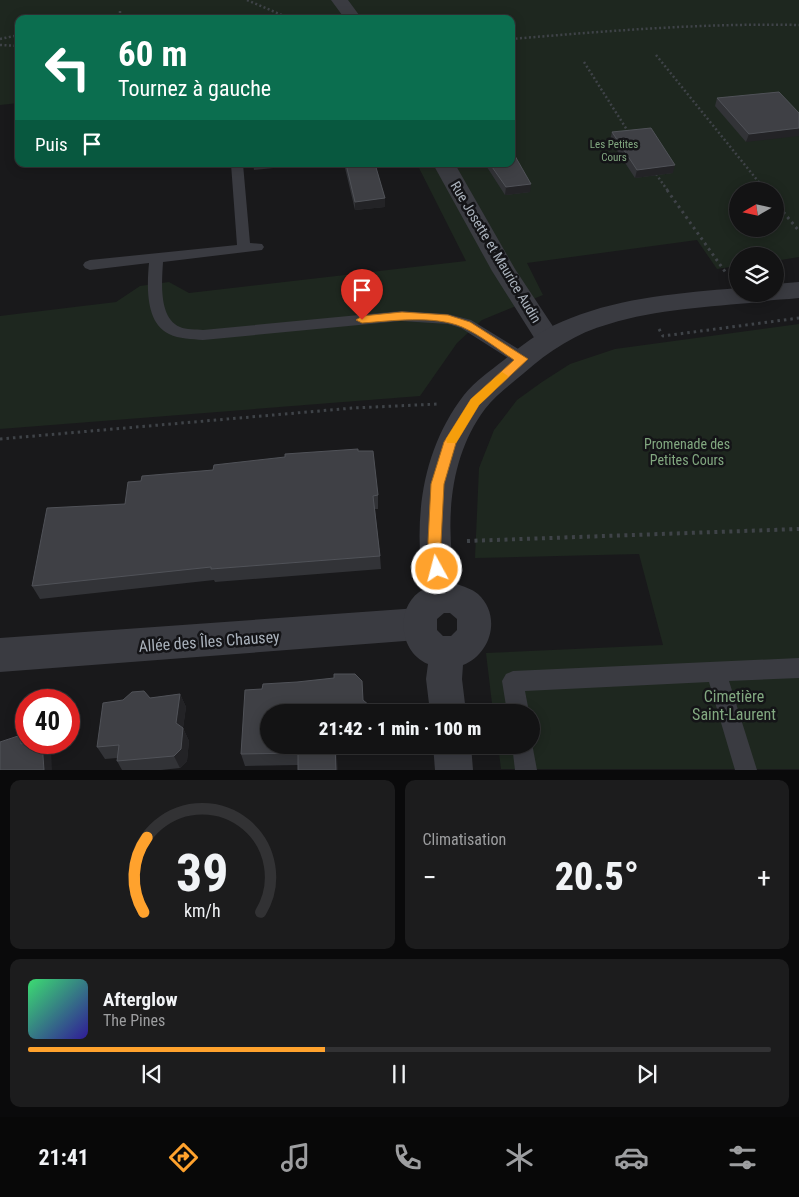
<!DOCTYPE html>
<html lang="fr">
<head>
<meta charset="utf-8">
<style>
	body { margin:0; font-family:"Roboto Condensed",sans-serif; background:#1c1c1d; color:#f1f3f6; height:100vh; display:flex; flex-direction:column; font-size:19px; white-space:nowrap }
	* { box-sizing:border-box; margin:0 }
	p { font-size:16px; color:#9d9ea0 }
	.icon { flex:none; width:28px; height:28px; fill:none; stroke:currentColor; stroke-width:2; stroke-linecap:round; stroke-linejoin:round }
	.map { position:relative; height:770px; overflow:hidden }
	.panel { display:flex; flex-direction:column; gap:10px; padding:10px; background:#0a0a0b; flex:1 }
	.panel>* { flex:none }
	.hud { position:absolute; left:15px; top:15px; width:500px; height:152px; border-radius:10px; box-shadow:0 2px 12px #0003,0 0 0 1px #323234; background:#0b6e4f; color:#fff; overflow:hidden }
	.needle { width:32px; rotate:261deg }
	.controls { position:absolute; left:729px; top:182px; display:grid; gap:10px }
	.controls a { display:grid; place-items:center; width:55px; height:55px; border-radius:50%; background:#131314; box-shadow:0 2px 12px #0003,0 0 0 1px #323234; font-size:25px }
	.speed { position:absolute; left:15px; top:689px; display:flex; gap:10px; font-size:25px; font-weight:700; text-align:center }
	.speed>* { display:grid; place-content:center; width:65px; height:65px; border-radius:50%; background:#131314; box-shadow:0 2px 12px #0003,0 0 0 1px #323234; line-height:1 }
	.speed .limit { border:8px solid #d22; background:#fff; color:#111 }
	.pin { position:absolute; display:grid; place-items:center; width:42px; height:42px; color:#fff; margin:-51px -21px; border-radius:50% 50% 50% 0; rotate:-45deg; box-shadow:0 0 5px #0007 }
	.pin .icon { rotate:45deg }
	.me { position:absolute; width:55px; margin:-28px; rotate:353deg; stroke-linejoin:round; filter:drop-shadow(0 0 4px #0008) }
	.turn { display:flex; align-items:center; gap:18px; height:105px; padding:0 20px; font-size:22px }
	.turn .icon { width:65px; height:65px; stroke-width:2.5 }
	.turn b { display:block; font-size:35px; line-height:42px }
	.then { display:flex; align-items:center; height:48px; padding:0 20px; background:#0003; gap:10px; font-size:19px }
	.big { font-size:38px; font-weight:800; line-height:1.1 }
	.panel .widget { flex:1; display:flex; flex-direction:column; justify-content:center; gap:8px; min-width:0; padding:0 18px; border-radius:10px; background:#1c1c1d }
	.panel .dial { align-items:center; gap:0 }
	.dial svg { height:130px; overflow:visible; fill:none; stroke:#323234; stroke-width:7; stroke-linecap:round; text-anchor:middle }
	.dial text { fill:#f1f3f6; stroke:none }
	.song { display:flex; align-items:center; gap:15px }
	.cover { width:60px; height:60px; border-radius:8px; background:linear-gradient(135deg,hsl(140 70% 55%),hsl(250 70% 35%)) }
	.played { height:5px; border-radius:2px; background:linear-gradient(90deg,#ffa22d 40%,#323234 40%) }
	.keys { display:flex; justify-content:space-around; direction:ltr }
	.heat { display:flex; justify-content:space-between; align-items:center; font-size:28px; direction:ltr }
	.panel .tiles { flex:1; display:grid; gap:10px; grid-template-columns:1fr 1fr }
	.widget:last-child { grid-column:span 2 }
	.trip { position:absolute; left:260px; top:704px; width:280px; height:50px; border-radius:25px; background:#131314; box-shadow:0 2px 12px #0003,0 0 0 1px #323234; font-weight:800; line-height:50px; text-align:center }
	.tabs { display:flex; height:80px; justify-content:space-around; align-items:center; background:#080808; color:#9d9ea0 }
	.tabs .icon { width:35px; height:35px }
	.tabs .on { color:#ffa22d }
	.tabs b { font-size:22px; color:#f1f3f6 }
	.map>svg:first-child { display:block }
	.green { fill:#1e271f; fill-rule:evenodd }
	.lines { fill:none; stroke-linecap:round; stroke-linejoin:round }
	.path-far2 { stroke:#3f4348; stroke-width:2.5; stroke-dasharray:2 2.5; stroke-linecap:butt }
	.path-far1 { stroke:#3f4348; stroke-width:3; stroke-dasharray:2.5 4; stroke-linecap:butt }
	.path { stroke:#3f4348; stroke-width:4; stroke-dasharray:3 4.5; stroke-linecap:butt }
	.service { fill:#3a3b41; fill-rule:evenodd }
	.minor { fill:#3a3b41; fill-rule:evenodd }
	.tertiary { fill:#3a3b41; fill-rule:evenodd }
	.wall { fill:#323337 }
	.shaded-wall { fill:#232326 }
	.building { fill:#3f4045; stroke:#505258 }
	.route { fill:#ffa22d; stroke:#a6691d }
	.slow { fill:#f59e0b }
	.labels { text-anchor:middle; stroke-width:5; stroke-linejoin:round; paint-order:stroke }
	.far-park-label { font-size:11px; fill:#82a880; stroke:#141417 }
	.street-label { font-size:14px; fill:#aab2bc; stroke:#141417 }
	.park-label { font-size:14px; fill:#82a880; stroke:#141417 }
	.near-street-label { font-size:16px; fill:#aab2bc; stroke:#141417 }
	.near-park-label { font-size:16px; fill:#82a880; stroke:#141417 }
</style>
</head>
<body>
<div class="map">
<svg width="799" height="770" viewBox="0 0 799 770">
	<rect width="100%" height="100%" fill="#19191b"/>
	<path class="green" d="M 0,0 L 799,0 L 799,257 L 775,261 L 775,256 L 738,256 L 737,266 L 717,269 L 697,240 L 527,263 L 543,295 L 482,320 L 457,343 L 420,396 L 0,429 L 0,316 L 116,302 L 140,286 L 169,282 L 189,293 L 466,261 L 417,164 L 511,164 L 511,19 L 19,19 L 19,103 L 0,105 ZM 738,191 L 775,191 L 775,229 L 738,229 Z
		M 799,324 L 799,769 L 501,769 L 498,745 L 531,745 L 531,712 L 493,712 L 486,653 L 663,645 L 639,554 L 475,558 L 479,468 L 494,430 L 517,400 L 542,382 L 570,364 L 615,349 Z"/>
	<g class="lines">
		<path class="path-far2" d="M 247,0 L 291,19
			M 120,11 L 120,19
			M 63,19 L 64,17
			M 0,39 L 19,35
			M 511,39 C 607,31 703,23 799,25
			M 0,45 L 19,46
			M 656,55 L 766,191
			M 584,62 L 629,133
			M 656,174 L 668,191"/>
		<path class="path-far1" d="M 667,190 L 726,273
			M 775,202 L 799,231
			M 659,329 L 663,336 L 799,318
			M 0,439 L 353,408 L 438,404"/>
		<path class="path" d="M 467,541 L 799,529"/>
		<path class="service" d="M 231,164 L 243,164 L 250,243 L 262,244 L 264,247 L 262,250 L 163,262 C 162,280 158,318 180,327 C 186,330 196,329 203,330 L 401,311 L 448,314 L 471,320 L 528,355 L 530,359 L 528,363 L 516,363 L 461,328 L 448,324 L 401,321 L 203,340 C 192,339 179,339 169,334 C 145,323 147,285 149,263 L 90,270 L 85,268 L 83,265 L 85,262 L 90,260 L 237,245 Z
			M 799,658 L 799,678 L 729,681 L 757,770 L 735,770 L 709,682 L 525,691 L 529,712 L 507,712 L 502,681 L 506,674 L 513,671 Z
			M 531,738 L 537,770 L 515,770 L 512,745 L 531,745 Z"/>
		<path class="minor" d="M 331,0 L 348,0 L 362,19 L 345,19 Z
			M 433,164 L 455,164 L 515,269 L 562,340 L 558,347 L 549,349 L 540,347 L 492,271 Z
			M 418,608 L 430,613 L 435,624 L 430,635 L 418,640 L 0,672 L 0,638 Z"/>
		<path class="tertiary" d="M 799,282 L 799,298 C 785,300 772,299 759,302 C 709,307 657,309 609,324 C 576,333 549,351 524,373 C 511,384 496,395 485,409 C 448,458 445,526 456,584 C 463,586 472,589 478,594 C 502,616 491,654 463,665 L 462,679 L 466,712 L 430,712 L 426,679 L 428,664 C 397,651 395,604 424,589 C 413,521 421,451 464,395 C 475,381 490,371 504,360 C 524,343 546,327 571,318 C 624,297 681,293 738,288 L 738,294 L 775,294 L 775,284 ZM 444,613 L 450,613 L 457,619 L 457,630 L 451,636 L 443,636 L 437,630 L 437,619 Z
			M 433,745 L 471,745 L 473,770 L 435,770 Z"/>
	</g>
	<path class="wall" d="M 779,92 L 746,142 L 715,106 L 717,98 Z
		M 612,132 L 673,173 L 635,178 L 610,140 Z
		M 253,164 L 283,164 L 283,167 L 254,170 Z
		M 344,164 L 375,164 L 385,198 L 385,207 L 355,210 Z
		M 485,164 L 511,164 L 530,192 L 505,195 Z
		M 358,451 L 378,495 L 378,509 L 375,509 L 380,556 L 381,569 L 215,582 L 214,580 L 40,599 L 32,586 L 125,504 L 141,481 L 213,470 Z
		M 180,694 L 186,707 L 183,728 L 189,741 L 187,761 L 180,768 L 161,770 L 122,770 L 117,761 L 117,758 L 105,759 L 97,747 L 150,698 Z
		M 269,745 L 360,745 L 336,747 L 298,765 L 245,766 L 241,754 Z"/>
	<path class="shaded-wall" d="M 799,128 L 799,136 L 746,142 L 749,134 Z
		M 675,165 L 673,173 L 635,178 L 637,170 Z
		M 531,184 L 530,192 L 505,195 L 506,187 Z
		M 385,198 L 385,207 L 355,210 L 355,202 Z
		M 180,694 L 186,707 L 182,735 L 176,723 Z
		M 183,728 L 189,741 L 187,761 L 180,768 L 174,756 Z
		M 21,735 L 26,742 L 21,744 Z
		M 42,742 L 45,742 L 51,750 L 52,770 L 44,770 Z
		M 335,745 L 336,745 L 338,770 L 336,770 Z"/>
	<path class="building" d="M 779,92 L 799,113 L 799,128 L 749,134 L 717,98 Z
		M 651,128 L 675,165 L 637,170 L 612,132 Z
		M 511,149 L 531,184 L 506,187 L 490,164 L 511,164 Z
		M 346,164 L 375,164 L 385,198 L 355,202 Z
		M 358,449 L 358,451 L 373,451 L 378,495 L 373,496 L 380,556 L 211,569 L 211,567 L 32,586 L 47,508 L 125,504 L 128,482 L 141,481 L 142,476 L 213,470 L 214,465 L 285,457 L 285,454 Z
		M 334,674 L 355,674 L 362,681 L 363,700 L 370,706 L 370,712 L 269,712 L 269,745 L 335,745 L 336,770 L 298,770 L 298,753 L 241,754 L 245,690 L 262,689 L 263,684 L 297,682 L 334,678 Z
		M 144,691 L 150,698 L 180,694 L 176,723 L 183,728 L 181,749 L 174,756 L 117,761 L 119,745 L 97,747 L 103,703 L 123,700 L 132,692 Z
		M 21,735 L 21,744 L 26,742 L 42,742 L 44,770 L 0,770 L 0,742 Z"/>
	<path class="route" d="M 402,312 L 448,315 L 470,322 L 528,359 L 479,405 L 456,443 L 444,484 L 441,542 L 444,569 L 442,573 L 437,575 L 432,573 L 428,542 L 431,484 L 444,442 L 471,399 L 514,360 C 498,349 480,335 462,327 C 434,315 391,321 362,323 L 356,320 L 362,316 Z"/>
	<path class="slow" d="M 502,372 L 508,376 L 506,379 L 479,405 L 456,443 L 447,443 L 446,439 L 471,399 Z"/>
	<g class="labels">
		<g class="far-park-label">
			<text x="614" y="148">Les Petites<tspan x="614" dy="13">Cours</tspan></text>
		</g>
		<g class="street-label">
			<text transform="translate(496 252) rotate(59)" y="5">Rue Josette et Maurice Audin</text>
		</g>
		<g class="park-label">
			<text x="687" y="449">Promenade des<tspan x="687" dy="16">Petites Cours</tspan></text>
		</g>
		<g class="near-street-label">
			<text transform="translate(209 641) rotate(-4)" y="6">Allée des Îles Chausey</text>
		</g>
		<g class="near-park-label">
			<text x="734" y="702">Cimetière<tspan x="734" dy="18">Saint-Laurent</tspan></text>
		</g>
	</g>
</svg>
<div class="controls">
<a><svg class="needle" viewBox="-14 -14 28 28"><path d="M0-13l5 13h-10z" fill="#e53935"/><path d="M0 13l5-13h-10z" fill="#9d9ea0"/></svg></a>
<a><svg class="icon" aria-label="layers" viewBox="0 0 24 24"><path d="M12 4l9 5-9 5-9-5zM3 14l9 5 9-5"/></svg></a>
</div>
<div class="speed"><div class="limit">40</div></div>
<div class="pin" style="left:362px;top:320px;background:#d93025"><svg class="icon" aria-label="arrive" viewBox="0 0 24 24"><path d="M6 21V4h12l-3 4 3 4H6"/></svg></div>
<svg class="me" style="left:437px;top:569px" viewBox="-20 -20 40 40"><circle r="17" fill="#ffa22d" stroke="#fff" stroke-width="3"/><path d="M0-11L8 9 0 5-8 9z" fill="#fff"/></svg>
<div class="trip">21:42 · 1 min · 100 m</div>
<div class="hud">
<div class="turn"><svg class="icon" aria-label="left" viewBox="0 0 24 24"><path d="M17 20v-9H6M10 6l-5 5 5 5"/></svg><div><b>60 m</b>Tournez à gauche</div></div>
<div class="then">Puis<svg class="icon" aria-label="arrive" viewBox="0 0 24 24"><path d="M6 21V4h12l-3 4 3 4H6"/></svg></div>
</div>
</div>
<section class="panel">
<div class="tiles">
<div class="widget dial"><svg viewBox="0 0 100 80">
<path d="M14 69A42 42 0 1 1 86 69"/>
<path d="M14 69A42 42 0 0 1 16 23" stroke="#ffa22d"/>
<text x="50" y="56" font-size="32" font-weight="700">39</text>
<text x="50" y="72" font-size="11">km/h</text>
</svg></div>
<div class="widget"><p>Climatisation</p>
<div class="heat"><a>−</a><b class="big">20.5°</b><a>+</a></div>
</div>
<div class="widget">
<div class="song"><i class="cover"></i><div><b>Afterglow</b><p>The Pines</p></div></div>
<div class="played"></div>
<div class="keys"><svg class="icon" aria-label="previous" viewBox="0 0 24 24"><path d="M18 5L8 12l10 7zM5 5v14"/></svg><svg class="icon" aria-label="pause" viewBox="0 0 24 24"><path d="M8 5v14M16 5v14"/></svg><svg class="icon" aria-label="next" viewBox="0 0 24 24"><path d="M6 5l10 7-10 7zM19 5v14"/></svg></div>
</div>
</div>
</section>
<nav class="tabs">
<b>21:41</b>
<svg class="icon on" aria-label="directions" viewBox="0 0 24 24"><path d="M12 3l9 9-9 9-9-9zM9 14v-3h6M13 9l2 2-2 2"/></svg>
<svg class="icon" aria-label="music" viewBox="0 0 24 24"><path d="M9 18V5l10-2v13"/><circle cx="6" cy="18" r="3"/><circle cx="16" cy="16" r="3"/></svg>
<svg class="icon" aria-label="phone" viewBox="0 0 24 24"><path d="M5 4h4l2 5-3 2q2 4 5 5l2-3 5 2v4C11 20 4 13 5 4z"/></svg>
<svg class="icon" aria-label="climate" viewBox="0 0 24 24"><path d="M12 3v18M4 7l16 10M4 17L20 7"/></svg>
<svg class="icon" aria-label="car" viewBox="0 0 24 24"><path d="M5 17H2v-5l4-1 3-4h7l3 4 3 1v5h-3M9 17h6M6 11h13"/><circle cx="7" cy="17" r="2"/><circle cx="17" cy="17" r="2"/></svg>
<svg class="icon" aria-label="filters" viewBox="0 0 24 24"><path d="M4 7h16M4 17h16"/><circle cx="9" cy="7" r="2"/><circle cx="15" cy="17" r="2"/></svg>
</nav>
</body>
</html>
